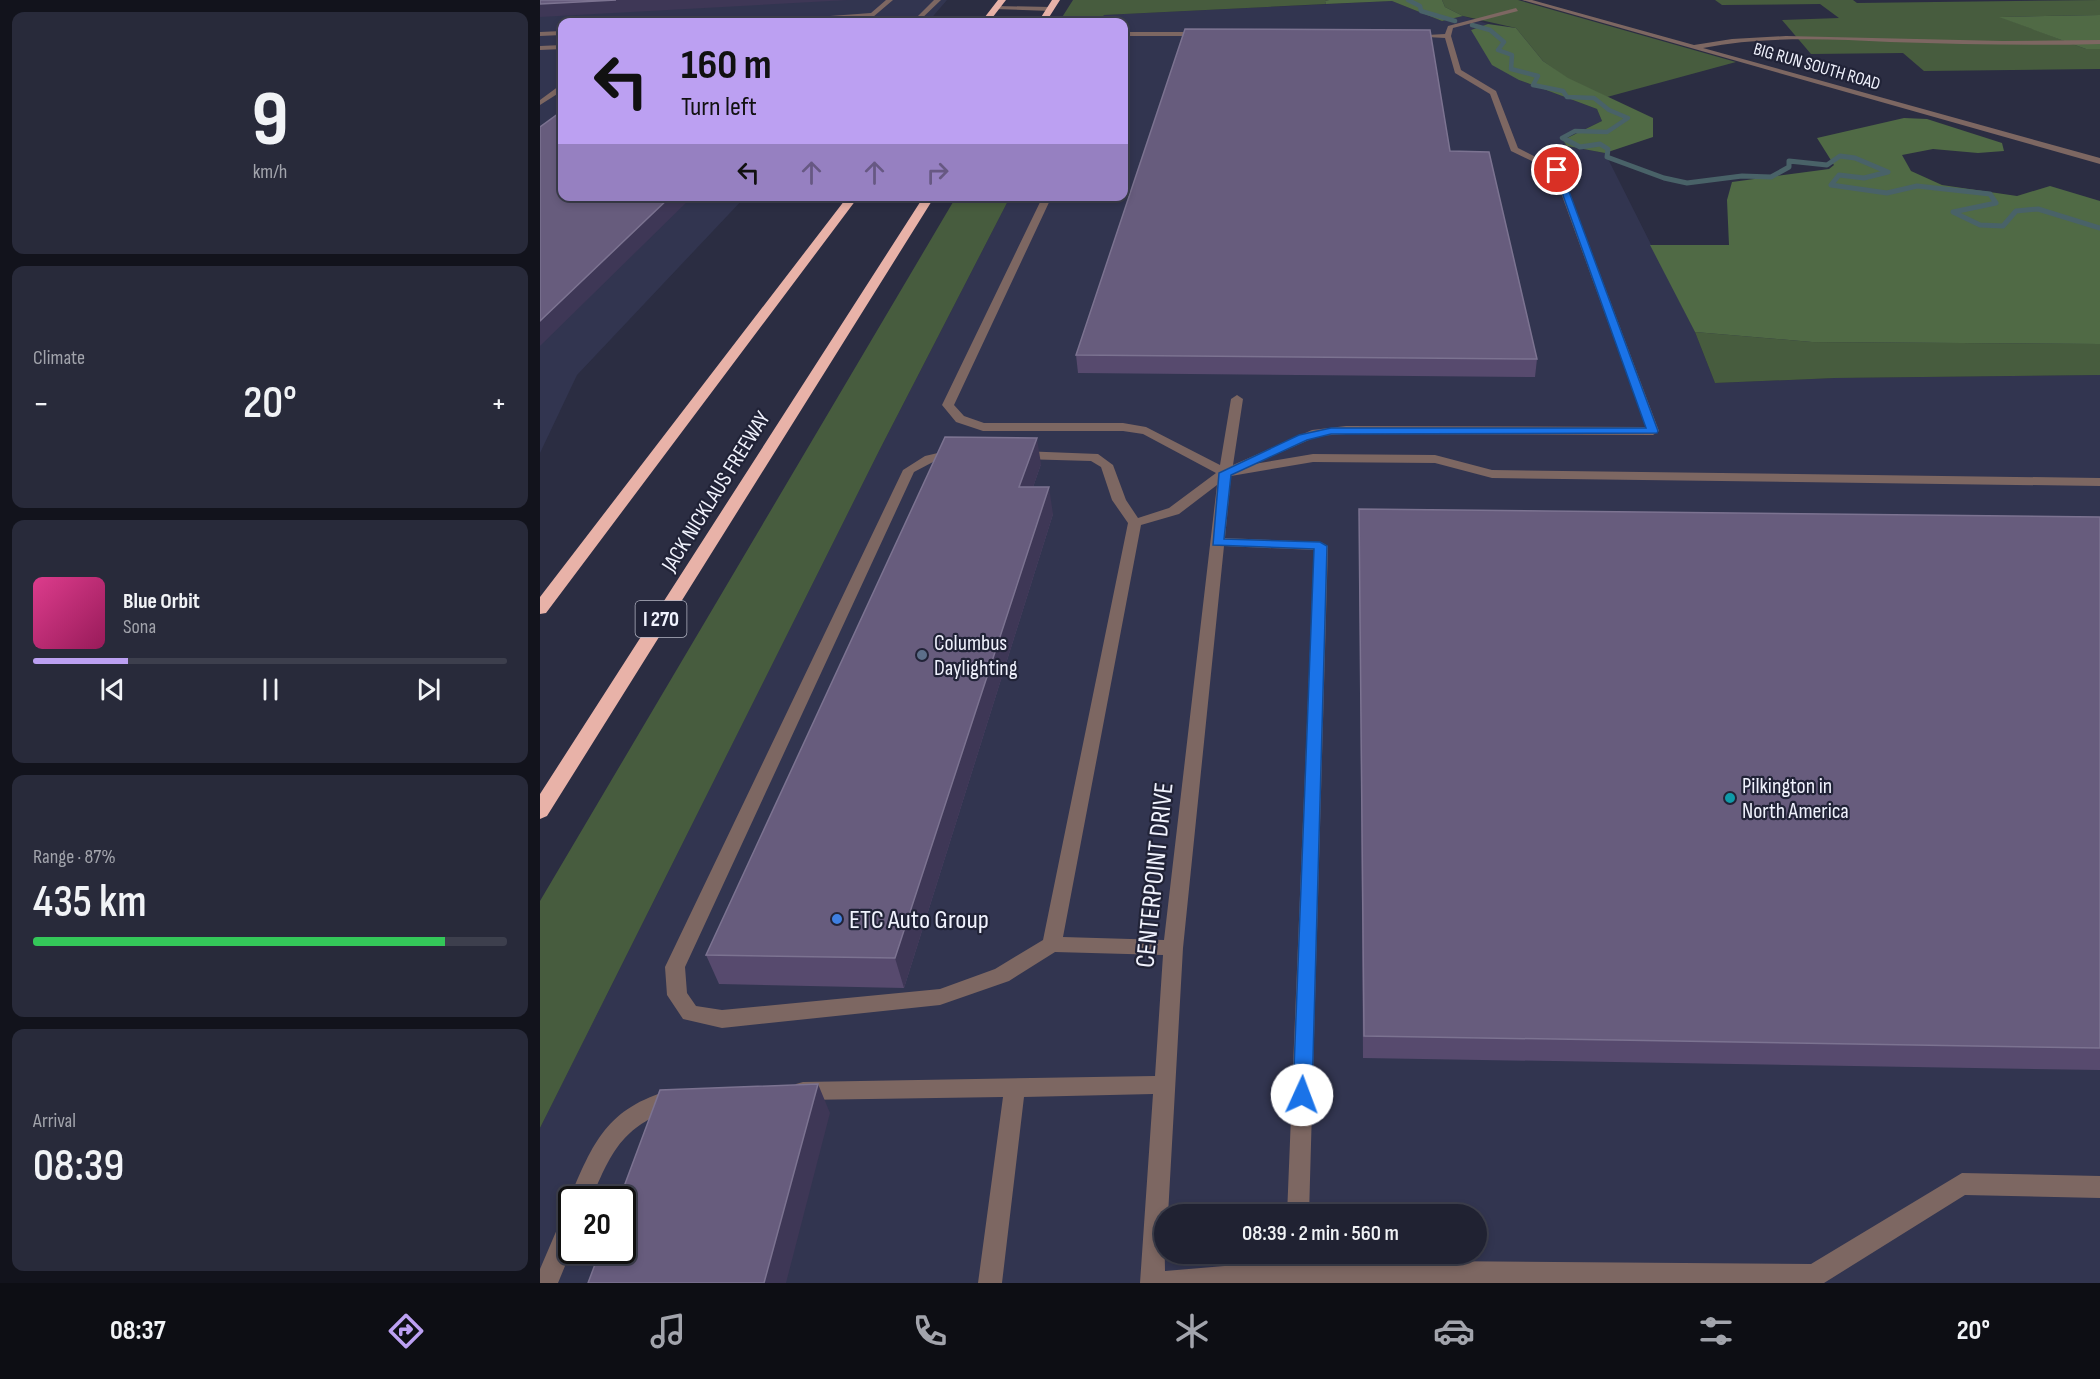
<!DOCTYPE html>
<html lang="en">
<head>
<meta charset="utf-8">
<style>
	body { margin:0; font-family:"Sofia Sans Condensed",sans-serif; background:#282a3a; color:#f1f3f6; height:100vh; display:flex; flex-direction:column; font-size:22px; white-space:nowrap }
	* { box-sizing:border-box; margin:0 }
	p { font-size:20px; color:#a2a4ac }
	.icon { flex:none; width:33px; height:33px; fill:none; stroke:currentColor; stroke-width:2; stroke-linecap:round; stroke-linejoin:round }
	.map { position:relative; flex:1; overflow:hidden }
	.drawer { display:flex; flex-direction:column; gap:12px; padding:12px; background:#12131c; width:540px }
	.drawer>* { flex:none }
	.banner { position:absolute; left:18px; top:18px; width:570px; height:183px; border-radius:12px; box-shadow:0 3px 9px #0003,0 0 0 2px #3d3f4d; background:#bca0f2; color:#111; overflow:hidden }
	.speed { position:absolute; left:18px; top:1186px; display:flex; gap:12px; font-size:30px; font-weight:700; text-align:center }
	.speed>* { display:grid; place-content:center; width:78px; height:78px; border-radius:50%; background:#202232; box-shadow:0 3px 9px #0003,0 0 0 2px #3d3f4d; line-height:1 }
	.speed .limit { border:3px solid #111; border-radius:9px; background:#fff; color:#111 }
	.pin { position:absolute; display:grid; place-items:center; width:51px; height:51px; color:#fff; margin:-26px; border:3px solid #fff; border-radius:50%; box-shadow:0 2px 6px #0007 }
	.me { position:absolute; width:66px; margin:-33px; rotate:2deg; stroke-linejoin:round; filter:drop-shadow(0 0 4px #0008) }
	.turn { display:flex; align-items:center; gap:21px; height:126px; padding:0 24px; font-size:27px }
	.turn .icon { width:78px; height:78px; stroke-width:2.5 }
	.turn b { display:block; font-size:42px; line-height:51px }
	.lanes { display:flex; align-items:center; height:57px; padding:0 24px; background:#0003; justify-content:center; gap:30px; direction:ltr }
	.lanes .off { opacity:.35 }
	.big { font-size:45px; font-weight:600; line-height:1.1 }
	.drawer .tile { flex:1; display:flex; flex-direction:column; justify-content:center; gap:9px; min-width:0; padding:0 21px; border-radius:12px; background:#282a3a }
	.drawer .dial { align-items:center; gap:0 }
	.dial b { font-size:78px; line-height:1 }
	.song { display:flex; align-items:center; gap:18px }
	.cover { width:72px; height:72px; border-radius:9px; background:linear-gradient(135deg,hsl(330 70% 55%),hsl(330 70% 35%)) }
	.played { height:6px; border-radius:3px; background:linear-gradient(90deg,#bca0f2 20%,#3d3f4d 20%) }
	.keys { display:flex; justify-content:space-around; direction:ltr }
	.heat { display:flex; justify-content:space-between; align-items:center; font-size:33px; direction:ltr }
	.charge { height:9px; border-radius:4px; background:linear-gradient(90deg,#34c759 87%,#3d3f4d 0) }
	.trip { position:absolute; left:614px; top:1204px; width:333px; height:60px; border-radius:30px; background:#202232; box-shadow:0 3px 9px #0003,0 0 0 2px #3d3f4d; font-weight:600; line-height:60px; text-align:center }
	.tab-bar { display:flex; height:96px; justify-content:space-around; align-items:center; background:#0d0e14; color:#a2a4ac }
	.tab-bar .icon { width:42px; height:42px }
	.tab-bar .active { color:#bca0f2 }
	.tab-bar b { font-size:27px; color:#f1f3f6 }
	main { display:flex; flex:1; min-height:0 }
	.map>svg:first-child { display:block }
	.built { fill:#323550; fill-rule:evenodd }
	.green { fill:#475c3e }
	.forest { fill:#506a45 }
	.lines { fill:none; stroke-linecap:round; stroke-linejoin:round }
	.stream-far1 { stroke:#496268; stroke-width:4.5 }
	.stream { stroke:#496268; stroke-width:5 }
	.minor { fill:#7d6762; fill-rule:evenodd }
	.highway { fill:#e8b2a8; fill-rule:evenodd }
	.wall { fill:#574a6e }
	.shaded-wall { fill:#3e3756 }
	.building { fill:#675c7d; stroke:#7c7391; stroke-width:1.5 }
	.route { fill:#1a73e8; stroke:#114b97; stroke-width:1.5 }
	.service-dot { fill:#5c6f8a; stroke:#212337; stroke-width:2 }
	.culture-dot { fill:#0f9aa8; stroke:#212337; stroke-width:2 }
	.shop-dot { fill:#3f7fe0; stroke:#212337; stroke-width:2 }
	.labels { text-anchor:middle; stroke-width:4.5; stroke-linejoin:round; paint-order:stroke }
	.far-street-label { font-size:18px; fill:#f0f2fd; stroke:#212337 }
	.shield { fill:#212337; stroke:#b2b4c2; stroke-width:1.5 }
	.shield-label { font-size:21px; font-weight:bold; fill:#f0f2fd }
	.street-label { font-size:22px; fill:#f0f2fd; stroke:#212337 }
	.poi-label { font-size:22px; fill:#f0f2fd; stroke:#212337; text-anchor:start }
	.near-street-label { font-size:27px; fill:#f0f2fd; stroke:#212337 }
	.near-poi-label { font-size:27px; fill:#f0f2fd; stroke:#212337; text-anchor:start }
</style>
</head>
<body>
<main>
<section class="drawer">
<div class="tile dial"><b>9</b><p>km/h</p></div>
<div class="tile"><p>Climate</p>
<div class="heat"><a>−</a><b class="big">20°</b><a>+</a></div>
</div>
<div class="tile">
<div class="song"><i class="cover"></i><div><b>Blue Orbit</b><p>Sona</p></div></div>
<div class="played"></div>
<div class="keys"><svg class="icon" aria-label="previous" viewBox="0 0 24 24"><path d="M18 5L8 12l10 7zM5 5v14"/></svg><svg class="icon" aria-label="pause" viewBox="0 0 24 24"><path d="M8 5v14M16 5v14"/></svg><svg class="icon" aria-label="next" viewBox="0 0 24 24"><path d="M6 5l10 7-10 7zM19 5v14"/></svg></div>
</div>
<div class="tile"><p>Range · 87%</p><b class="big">435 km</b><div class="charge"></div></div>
<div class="tile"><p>Arrival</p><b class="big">08:39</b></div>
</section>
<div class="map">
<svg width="1560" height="1283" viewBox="0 0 1560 1283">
	<rect width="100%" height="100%" fill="#2b2d42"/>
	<path class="built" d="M 0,0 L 407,0 L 388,22 L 22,22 L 22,196 L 205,197 L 37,375 L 0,453 Z
		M 852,1 L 902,21 L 923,16 L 948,24 L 931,30 L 979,80 L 1057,109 L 1062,121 L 1024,139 L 1027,146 L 1065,153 L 1155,332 L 1175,383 L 1295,378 L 1560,375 L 1560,1283 L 0,1283 L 0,1128 L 340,449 L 470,197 L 584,196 L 584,22 L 560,22 L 564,15 ZM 32,1200 L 82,1200 L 82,1251 L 32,1251 ZM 624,1215 L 936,1215 L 936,1254 L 624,1254 Z"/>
	<path class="green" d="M 533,0 L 789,0 L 785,1 L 786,4 L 564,15 L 560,22 L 519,22 Z
		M 902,0 L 978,0 L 1196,62 L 1067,97 L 1028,79 L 1003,61 L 976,28 L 923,16 L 905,7 Z
		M 1175,0 L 1313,0 L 1317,3 L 1560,0 L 1560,15 L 1461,17 L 1546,49 L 1560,49 L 1560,69 L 1384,71 L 1363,53 L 1271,54 L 1242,20 L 1299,18 L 1280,4 L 1182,5 Z
		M 416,197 L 470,197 L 340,449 L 0,1128 L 0,901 Z
		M 1155,332 L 1272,342 L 1560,344 L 1560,375 L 1295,378 L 1175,383 Z"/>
	<path class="forest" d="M 789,0 L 902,0 L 905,7 L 923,16 L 902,21 L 852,1 L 786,4 L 785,1 Z
		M 1560,15 L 1560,49 L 1546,49 L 1459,17 Z
		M 948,24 L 976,28 L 1003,61 L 1028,78 L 1113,118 L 1113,137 L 1065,153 L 1027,146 L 1023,140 L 1062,121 L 1057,109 L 979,80 L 952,65 L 931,30 Z
		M 1364,118 L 1387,119 L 1462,143 L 1464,151 L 1438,153 L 1393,149 L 1362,155 L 1371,171 L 1402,185 L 1477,196 L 1510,186 L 1560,201 L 1560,344 L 1272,342 L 1155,332 L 1110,245 L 1189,245 L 1187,200 L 1192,182 L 1289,169 L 1294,165 L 1277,138 Z"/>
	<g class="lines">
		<path class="stream-far1" d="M 868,0 L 880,6 L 881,11 L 915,21
			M 932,25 L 950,30 L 964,42 L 958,50 L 972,55 L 971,69 L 998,76 L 993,85 L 1023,91 L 1027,97 L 1054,98 L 1069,110 L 1088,118 L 1067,132 L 1035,131 L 1022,138 L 1028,141"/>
		<path class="stream" d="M 1025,139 L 1040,147 L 1060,144 L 1068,149 L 1067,157 L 1124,178 L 1147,183 L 1202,176 L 1231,177 L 1249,167 L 1249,161 L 1287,165 L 1300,156 L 1315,158 L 1348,172 L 1324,178 L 1299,175 L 1291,185 L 1347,193 L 1377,186 L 1450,194 L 1456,203 L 1413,212 L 1440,225 L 1463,226 L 1476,211 L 1498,209 L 1560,228"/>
		<path class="minor" d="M 346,0 L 353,0 L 333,17 L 207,22 L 331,13 Z
			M 394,0 L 401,0 L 378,22 L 372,22 Z
			M 982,0 L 992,0 L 1154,45 L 1192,39 L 1246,36 L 1463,41 L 1560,40 L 1560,44 C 1490,46 1420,44 1350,42 C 1288,39 1224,36 1163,48 L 1560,158 L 1560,164 Z
			M 456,6 L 511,7 L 514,9 L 511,11 L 454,9 Z
			M 976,8 L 978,11 L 913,28 L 911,36 L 921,70 L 956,91 L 978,148 L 1021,170 L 1119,431 L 1113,435 L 806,434 L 778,436 L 714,464 L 773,454 L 895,455 L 952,470 L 1560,478 L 1560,486 L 952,478 L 895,463 L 773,462 L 691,476 L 685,538 L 781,542 L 788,546 L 769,1215 L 747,1215 L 774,550 L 684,546 L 643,948 L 628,1215 L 624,1215 L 625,1271 L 745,1261 L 745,1254 L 769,1254 L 768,1260 L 1271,1264 L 1422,1173 L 1560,1176 L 1560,1198 L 1425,1195 L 1284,1283 L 600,1283 L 613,1094 L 484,1097 L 462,1283 L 438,1283 L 463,1097 L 263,1100 L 256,1098 L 252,1091 L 256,1084 L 263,1082 L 615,1076 L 623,955 L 515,952 L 469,981 L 400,1005 L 182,1028 L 143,1019 L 127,995 L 125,967 L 363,470 L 385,456 L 415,449 L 419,450 L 419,456 L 393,462 L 374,472 L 145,967 L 147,993 L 156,1006 L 182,1010 L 400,989 L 455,969 L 503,940 L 588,523 L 572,500 L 561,467 L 551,461 L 481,459 L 475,455 L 481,451 L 558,454 L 573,465 L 586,500 L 598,518 L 629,508 L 676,473 L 603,434 L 583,431 L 443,431 L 416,422 L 402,405 L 503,196 L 512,196 L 414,405 L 424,416 L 444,423 L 583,423 L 606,427 L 680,465 L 691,399 L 697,395 L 703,399 L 693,465 L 772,430 L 806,426 L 1106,427 L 1013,171 L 971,151 L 950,94 L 915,73 L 905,38 L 869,36 L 905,34 L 908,26 ZM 677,485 L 624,940 L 523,937 L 601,525 L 639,514 Z
			M 22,31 L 22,35 L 0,36 L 0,32 Z
			M 584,32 L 662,32 L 665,34 L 662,36 L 588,36 L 584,39 Z
			M 22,45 L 22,49 L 0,50 L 0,46 Z
			M 19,86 L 22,86 L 22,91 L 0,105 L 0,100 Z
			M 131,1090 L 139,1092 L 142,1099 L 139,1106 C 84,1126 73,1147 51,1200 L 32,1200 L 32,1206 L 29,1200 C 53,1142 67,1108 131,1090 Z
			M 32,1209 L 32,1249 L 18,1283 L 0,1283 L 0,1269 L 21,1220 L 24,1212 Z"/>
		<path class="highway" d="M 458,0 L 466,0 L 449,22 L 441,22 Z
			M 512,0 L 520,0 L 506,22 L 498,22 Z
			M 308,196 L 319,196 L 6,613 L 0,614 L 0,597 Z
			M 384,196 L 395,196 L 7,816 L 0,819 L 0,794 Z"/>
	</g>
	<path class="wall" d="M 910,151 L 997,359 L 995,377 L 538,373 L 536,355 Z
		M 501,464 L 493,487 L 513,514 L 364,988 L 179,984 L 166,955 Z
		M 819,509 L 1560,517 L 1560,1070 L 823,1058 Z"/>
	<path class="shaded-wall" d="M 76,0 L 308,0 L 0,17 L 0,4 Z
		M 131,196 L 153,196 L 0,346 L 0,321 Z
		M 497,438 L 501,464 L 484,513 L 479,487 Z
		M 509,487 L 513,514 L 364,988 L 355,958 Z
		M 278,1084 L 290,1113 L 246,1283 L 224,1283 Z"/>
	<path class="building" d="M 0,0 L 76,0 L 0,4 Z
		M 645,29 L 890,30 L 910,151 L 949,152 L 997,359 L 536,355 Z
		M 22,111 L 22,196 L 131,196 L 0,321 L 0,127 Z
		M 405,437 L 497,438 L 479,487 L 509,487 L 355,958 L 166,955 Z
		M 819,509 L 1560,517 L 1560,1048 L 824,1036 Z
		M 278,1084 L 224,1283 L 48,1283 L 60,1251 L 82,1251 L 82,1200 L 79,1200 L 120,1090 Z"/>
	<path class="route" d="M 1017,167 L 1021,170 L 1118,431 L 1117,433 L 791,434 L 767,440 L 691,475 L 684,539 L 780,542 L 787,546 L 772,1095 L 769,1102 L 762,1104 L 755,1102 L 753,1095 L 774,549 L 673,545 L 679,473 L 759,435 L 791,428 L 1106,428 L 1014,170 Z"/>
	<circle class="service-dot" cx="382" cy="655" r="6"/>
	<circle class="culture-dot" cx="1190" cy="798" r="6"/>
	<circle class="shop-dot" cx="297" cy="919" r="6"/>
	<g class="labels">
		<g class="far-street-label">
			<text transform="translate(1277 66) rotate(16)" y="6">BIG RUN SOUTH ROAD</text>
		</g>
		<rect class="shield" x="95.5" y="601" width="51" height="36" rx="4.5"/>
		<g class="shield-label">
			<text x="121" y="626">I 270</text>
		</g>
		<g class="street-label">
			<text transform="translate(175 491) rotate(-58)" y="8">JACK NICKLAUS FREEWAY</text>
		</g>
		<g class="poi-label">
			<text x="394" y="650">Columbus<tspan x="394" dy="25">Daylighting</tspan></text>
			<text x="1202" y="793">Pilkington in<tspan x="1202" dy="25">North America</tspan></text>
		</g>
		<g class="near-street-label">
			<text transform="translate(614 875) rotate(-84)" y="9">CENTERPOINT DRIVE</text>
		</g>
		<g class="near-poi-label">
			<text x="309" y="928">ETC Auto Group</text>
		</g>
	</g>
</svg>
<div class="speed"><div class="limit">20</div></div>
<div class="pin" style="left:1017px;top:170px;background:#d93025"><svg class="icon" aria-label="arrive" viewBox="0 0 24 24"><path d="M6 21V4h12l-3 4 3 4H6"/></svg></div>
<svg class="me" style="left:762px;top:1095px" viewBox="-20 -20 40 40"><circle r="19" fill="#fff"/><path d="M0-13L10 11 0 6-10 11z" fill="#1a73e8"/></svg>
<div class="trip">08:39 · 2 min · 560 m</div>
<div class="banner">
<div class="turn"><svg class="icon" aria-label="left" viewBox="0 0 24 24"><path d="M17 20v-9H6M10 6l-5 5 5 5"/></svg><div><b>160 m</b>Turn left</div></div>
<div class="lanes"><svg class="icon" aria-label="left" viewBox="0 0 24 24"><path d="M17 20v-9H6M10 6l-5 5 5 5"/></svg><svg class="icon off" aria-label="ahead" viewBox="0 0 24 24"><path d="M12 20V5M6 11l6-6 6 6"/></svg><svg class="icon off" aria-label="ahead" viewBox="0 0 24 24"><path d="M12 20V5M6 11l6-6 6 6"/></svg><svg class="icon off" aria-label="right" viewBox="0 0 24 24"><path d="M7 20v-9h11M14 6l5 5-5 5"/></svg></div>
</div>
</div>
</main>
<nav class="tab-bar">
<b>08:37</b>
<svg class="icon active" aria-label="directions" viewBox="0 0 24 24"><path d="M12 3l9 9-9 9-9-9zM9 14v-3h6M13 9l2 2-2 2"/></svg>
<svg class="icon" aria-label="music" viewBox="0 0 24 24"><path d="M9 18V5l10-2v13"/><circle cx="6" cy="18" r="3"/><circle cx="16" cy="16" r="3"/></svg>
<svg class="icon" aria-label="phone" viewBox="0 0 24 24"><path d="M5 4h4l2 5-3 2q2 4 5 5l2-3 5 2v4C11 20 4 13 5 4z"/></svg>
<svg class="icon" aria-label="climate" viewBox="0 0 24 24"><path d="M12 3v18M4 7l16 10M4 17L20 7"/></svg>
<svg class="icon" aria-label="car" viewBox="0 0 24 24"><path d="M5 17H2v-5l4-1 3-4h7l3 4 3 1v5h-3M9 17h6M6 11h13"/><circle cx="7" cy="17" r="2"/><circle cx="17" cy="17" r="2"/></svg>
<svg class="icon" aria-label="filters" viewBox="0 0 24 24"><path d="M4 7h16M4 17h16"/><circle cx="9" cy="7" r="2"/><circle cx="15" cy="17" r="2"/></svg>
<b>20°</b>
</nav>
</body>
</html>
